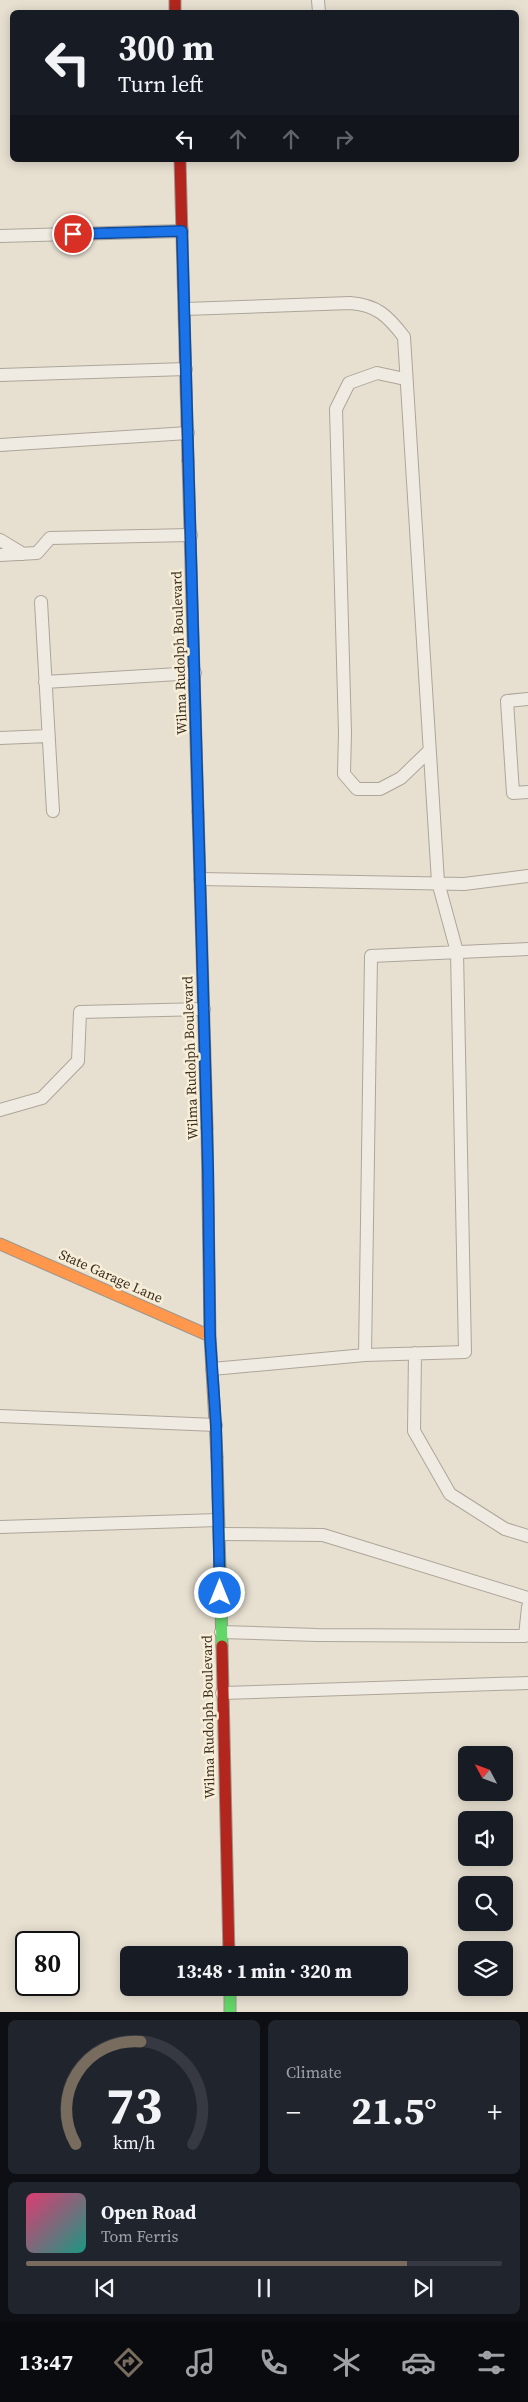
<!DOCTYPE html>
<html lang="en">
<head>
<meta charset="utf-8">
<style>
	body { margin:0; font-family:"Source Serif 4",serif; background:#20242c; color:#f1f3f6; height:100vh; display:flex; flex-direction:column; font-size:19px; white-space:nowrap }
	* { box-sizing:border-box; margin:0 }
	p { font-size:16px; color:#9ea1a6 }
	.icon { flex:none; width:28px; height:28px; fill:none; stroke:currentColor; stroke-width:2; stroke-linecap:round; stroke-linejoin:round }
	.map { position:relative; height:2012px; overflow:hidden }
	.sheet { display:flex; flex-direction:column; gap:8px; padding:8px; background:#0d0f14; flex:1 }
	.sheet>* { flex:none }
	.top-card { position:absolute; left:10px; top:10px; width:509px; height:152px; border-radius:8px; box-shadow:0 2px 12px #0003; background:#171b24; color:#f1f3f6; overflow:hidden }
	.needle { width:32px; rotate:311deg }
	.tools { position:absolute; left:458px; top:1746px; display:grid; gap:10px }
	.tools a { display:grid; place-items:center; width:55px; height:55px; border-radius:8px; background:#171b24; box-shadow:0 2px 12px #0003; font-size:25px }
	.speed { position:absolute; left:15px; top:1931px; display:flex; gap:10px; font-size:25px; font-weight:700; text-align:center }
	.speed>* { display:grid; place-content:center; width:65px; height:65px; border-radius:50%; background:#171b24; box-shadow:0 2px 12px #0003; line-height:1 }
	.speed .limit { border:2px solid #111; border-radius:8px; background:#fff; color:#111 }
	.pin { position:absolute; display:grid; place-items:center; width:42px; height:42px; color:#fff; margin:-21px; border:2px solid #fff; border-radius:50%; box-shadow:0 1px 5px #0007 }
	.me { position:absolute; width:55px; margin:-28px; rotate:0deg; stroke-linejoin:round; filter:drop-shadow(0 0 4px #0008) }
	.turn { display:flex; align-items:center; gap:18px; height:105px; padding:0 25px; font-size:22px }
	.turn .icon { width:65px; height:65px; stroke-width:2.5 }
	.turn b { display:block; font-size:35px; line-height:42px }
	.lanes { display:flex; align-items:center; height:48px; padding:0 25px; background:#0003; justify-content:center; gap:25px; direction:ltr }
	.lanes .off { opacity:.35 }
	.big { font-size:38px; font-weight:700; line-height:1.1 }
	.sheet .card { flex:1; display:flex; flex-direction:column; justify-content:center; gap:8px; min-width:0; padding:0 18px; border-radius:8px; background:#20242c }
	.sheet .dial { align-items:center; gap:0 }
	.dial svg { height:130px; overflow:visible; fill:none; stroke:#363941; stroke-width:7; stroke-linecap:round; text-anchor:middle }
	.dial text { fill:#f1f3f6; stroke:none }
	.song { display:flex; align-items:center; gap:15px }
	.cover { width:60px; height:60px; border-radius:8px; background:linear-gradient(135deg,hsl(340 70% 55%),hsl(170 70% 35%)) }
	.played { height:5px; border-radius:2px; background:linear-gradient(90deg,#786c5e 80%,#363941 80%) }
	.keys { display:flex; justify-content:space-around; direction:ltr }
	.heat { display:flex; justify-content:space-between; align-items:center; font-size:28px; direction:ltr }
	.sheet .tiles { flex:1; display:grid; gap:8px; grid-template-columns:1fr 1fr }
	.card:last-child { grid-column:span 2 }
	.trip { position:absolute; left:120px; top:1946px; width:288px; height:50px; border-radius:8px; background:#171b24; box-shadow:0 2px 12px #0003; font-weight:700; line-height:50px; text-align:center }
	.tab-bar { display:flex; height:80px; justify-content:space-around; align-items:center; background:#090b0e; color:#9ea1a6 }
	.tab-bar .icon { width:35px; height:35px }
	.tab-bar .selected { color:#786c5e }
	.tab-bar b { font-size:22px; color:#f1f3f6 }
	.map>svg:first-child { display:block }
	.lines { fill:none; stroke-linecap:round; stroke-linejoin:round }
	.lane-casing { stroke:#ada599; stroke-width:14 }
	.fast-casing { stroke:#9c958a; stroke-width:13 }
	.slow-casing { stroke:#9c958a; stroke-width:13 }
	.jam-casing { stroke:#9c958a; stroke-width:13 }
	.lane { stroke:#efebe3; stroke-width:12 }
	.fast { stroke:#63d668; stroke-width:11 }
	.slow { stroke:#ff974d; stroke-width:11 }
	.jam { stroke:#b3261e; stroke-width:11 }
	.route-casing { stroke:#114b97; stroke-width:12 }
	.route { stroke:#1a73e8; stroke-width:9 }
	.labels { text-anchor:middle; stroke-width:5; stroke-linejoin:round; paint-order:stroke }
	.street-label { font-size:14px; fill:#3d2e20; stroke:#f7eed8 }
</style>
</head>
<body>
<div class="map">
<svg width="528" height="2012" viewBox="0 0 528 2012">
	<rect width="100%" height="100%" fill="#e7e0d1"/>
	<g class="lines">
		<g class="lane-casing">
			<path id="lane" d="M 318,0 L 319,12
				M 0,236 L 182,231
				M 185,309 L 350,303 C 377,305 388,316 404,337 L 438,882 L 457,952 L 465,1352 L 365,1355
				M 0,375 L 186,369
				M 405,379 L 377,373 L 349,383 L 336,409 L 345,732 L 344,774 L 357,789 L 380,789 L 401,778 L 429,751
				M 0,445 L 188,433
				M 0,540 L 23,554
				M 0,555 L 37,553 L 50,538 L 191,535
				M 41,602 L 53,811
				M 45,682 L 195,673
				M 528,699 L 507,701 L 513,793 L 528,792
				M 0,738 L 48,736
				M 200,879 L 464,884 L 528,876
				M 0,1110 L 42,1098 L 78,1061 L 80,1012 L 204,1009
				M 415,1353 L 414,1431 L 450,1494 L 505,1529 L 528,1536
				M 212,1369 L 365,1355 L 371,956 L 528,949
				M 0,1416 L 216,1425
				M 0,1527 L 218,1520
				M 220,1534 L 323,1535 L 528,1598
				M 221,1632 L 317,1635 L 525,1636 L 528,1607
				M 222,1693 L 528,1683"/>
		</g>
		<g class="fast-casing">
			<path id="fast" d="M 217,1457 L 222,1646
				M 230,1988 L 230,2012"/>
		</g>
		<g class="slow-casing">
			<path id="slow" d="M 188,461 L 198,812
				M 207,1128 L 210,1336 L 217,1457
				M 0,1244 L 210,1336"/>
		</g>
		<g class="jam-casing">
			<path id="jam" d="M 175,0 L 175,12
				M 180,160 L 188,461
				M 198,812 L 207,1128
				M 222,1646 L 229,1955"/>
		</g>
		<use href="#lane" class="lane"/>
		<use href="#fast" class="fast"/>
		<use href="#slow" class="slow"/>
		<use href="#jam" class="jam"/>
	</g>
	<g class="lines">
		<g class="route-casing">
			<path id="route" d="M 73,234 L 182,231 L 208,1168 L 210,1336 L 216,1425 L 220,1593"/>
		</g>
		<use href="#route" class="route"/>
	</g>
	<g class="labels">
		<g class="street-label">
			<text transform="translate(179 653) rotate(-92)" y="5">Wilma Rudolph Boulevard</text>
			<text transform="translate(190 1058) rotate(-92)" y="5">Wilma Rudolph Boulevard</text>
			<text transform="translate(111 1276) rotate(24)" y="5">State Garage Lane</text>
			<text transform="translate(208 1717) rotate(-91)" y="5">Wilma Rudolph Boulevard</text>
		</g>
	</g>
</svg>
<div class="tools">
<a><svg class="needle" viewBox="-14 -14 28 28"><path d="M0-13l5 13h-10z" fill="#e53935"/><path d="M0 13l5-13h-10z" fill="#9ea1a6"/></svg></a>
<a><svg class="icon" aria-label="sound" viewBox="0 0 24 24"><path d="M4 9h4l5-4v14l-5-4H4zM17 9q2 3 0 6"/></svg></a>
<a><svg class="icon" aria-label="search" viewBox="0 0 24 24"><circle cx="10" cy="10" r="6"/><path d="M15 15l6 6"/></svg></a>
<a><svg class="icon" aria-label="layers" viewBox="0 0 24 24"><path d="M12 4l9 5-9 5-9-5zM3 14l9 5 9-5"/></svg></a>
</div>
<div class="speed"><div class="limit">80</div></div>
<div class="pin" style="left:73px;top:234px;background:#d93025"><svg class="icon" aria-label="arrive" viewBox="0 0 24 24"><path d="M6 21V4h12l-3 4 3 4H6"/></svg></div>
<svg class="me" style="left:220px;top:1593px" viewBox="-20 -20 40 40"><circle r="17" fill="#1a73e8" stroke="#fff" stroke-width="3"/><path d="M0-11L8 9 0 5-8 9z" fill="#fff"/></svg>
<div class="trip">13:48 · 1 min · 320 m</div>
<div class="top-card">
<div class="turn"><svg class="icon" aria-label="left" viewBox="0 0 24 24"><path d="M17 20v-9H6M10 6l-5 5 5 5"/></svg><div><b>300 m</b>Turn left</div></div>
<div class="lanes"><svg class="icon" aria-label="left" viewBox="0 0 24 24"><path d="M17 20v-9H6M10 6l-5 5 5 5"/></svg><svg class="icon off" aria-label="ahead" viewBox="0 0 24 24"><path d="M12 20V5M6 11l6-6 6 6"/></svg><svg class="icon off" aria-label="ahead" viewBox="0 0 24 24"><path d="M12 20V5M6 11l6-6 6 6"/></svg><svg class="icon off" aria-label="right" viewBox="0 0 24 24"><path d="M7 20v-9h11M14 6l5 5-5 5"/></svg></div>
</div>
</div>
<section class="sheet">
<div class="tiles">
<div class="card dial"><svg viewBox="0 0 100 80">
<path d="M14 69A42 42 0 1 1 86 69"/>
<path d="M14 69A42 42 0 0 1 54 6" stroke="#786c5e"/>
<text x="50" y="56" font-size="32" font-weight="700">73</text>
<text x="50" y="72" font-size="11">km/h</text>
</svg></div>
<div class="card"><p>Climate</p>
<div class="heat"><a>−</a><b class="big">21.5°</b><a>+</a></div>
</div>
<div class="card">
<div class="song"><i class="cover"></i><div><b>Open Road</b><p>Tom Ferris</p></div></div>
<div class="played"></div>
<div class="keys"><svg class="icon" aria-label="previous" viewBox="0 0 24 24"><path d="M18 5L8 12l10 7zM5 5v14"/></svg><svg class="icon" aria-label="pause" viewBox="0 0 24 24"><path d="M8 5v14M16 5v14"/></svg><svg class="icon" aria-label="next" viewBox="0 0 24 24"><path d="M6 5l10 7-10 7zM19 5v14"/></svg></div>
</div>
</div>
</section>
<nav class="tab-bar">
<b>13:47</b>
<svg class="icon selected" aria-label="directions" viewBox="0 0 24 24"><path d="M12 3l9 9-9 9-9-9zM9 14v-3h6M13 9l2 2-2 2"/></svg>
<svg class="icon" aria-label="music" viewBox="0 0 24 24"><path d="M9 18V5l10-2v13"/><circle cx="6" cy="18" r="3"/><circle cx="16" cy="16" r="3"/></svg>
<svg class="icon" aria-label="phone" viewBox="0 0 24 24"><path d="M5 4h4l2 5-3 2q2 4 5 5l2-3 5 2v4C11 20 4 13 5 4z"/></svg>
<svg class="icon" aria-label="climate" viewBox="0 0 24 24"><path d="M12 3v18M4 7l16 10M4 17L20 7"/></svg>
<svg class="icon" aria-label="car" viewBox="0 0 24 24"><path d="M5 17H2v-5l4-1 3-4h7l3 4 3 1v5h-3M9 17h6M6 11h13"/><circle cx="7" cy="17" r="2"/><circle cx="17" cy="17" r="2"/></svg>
<svg class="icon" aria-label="filters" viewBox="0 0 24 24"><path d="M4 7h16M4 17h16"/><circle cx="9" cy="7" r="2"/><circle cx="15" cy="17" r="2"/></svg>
</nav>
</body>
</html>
